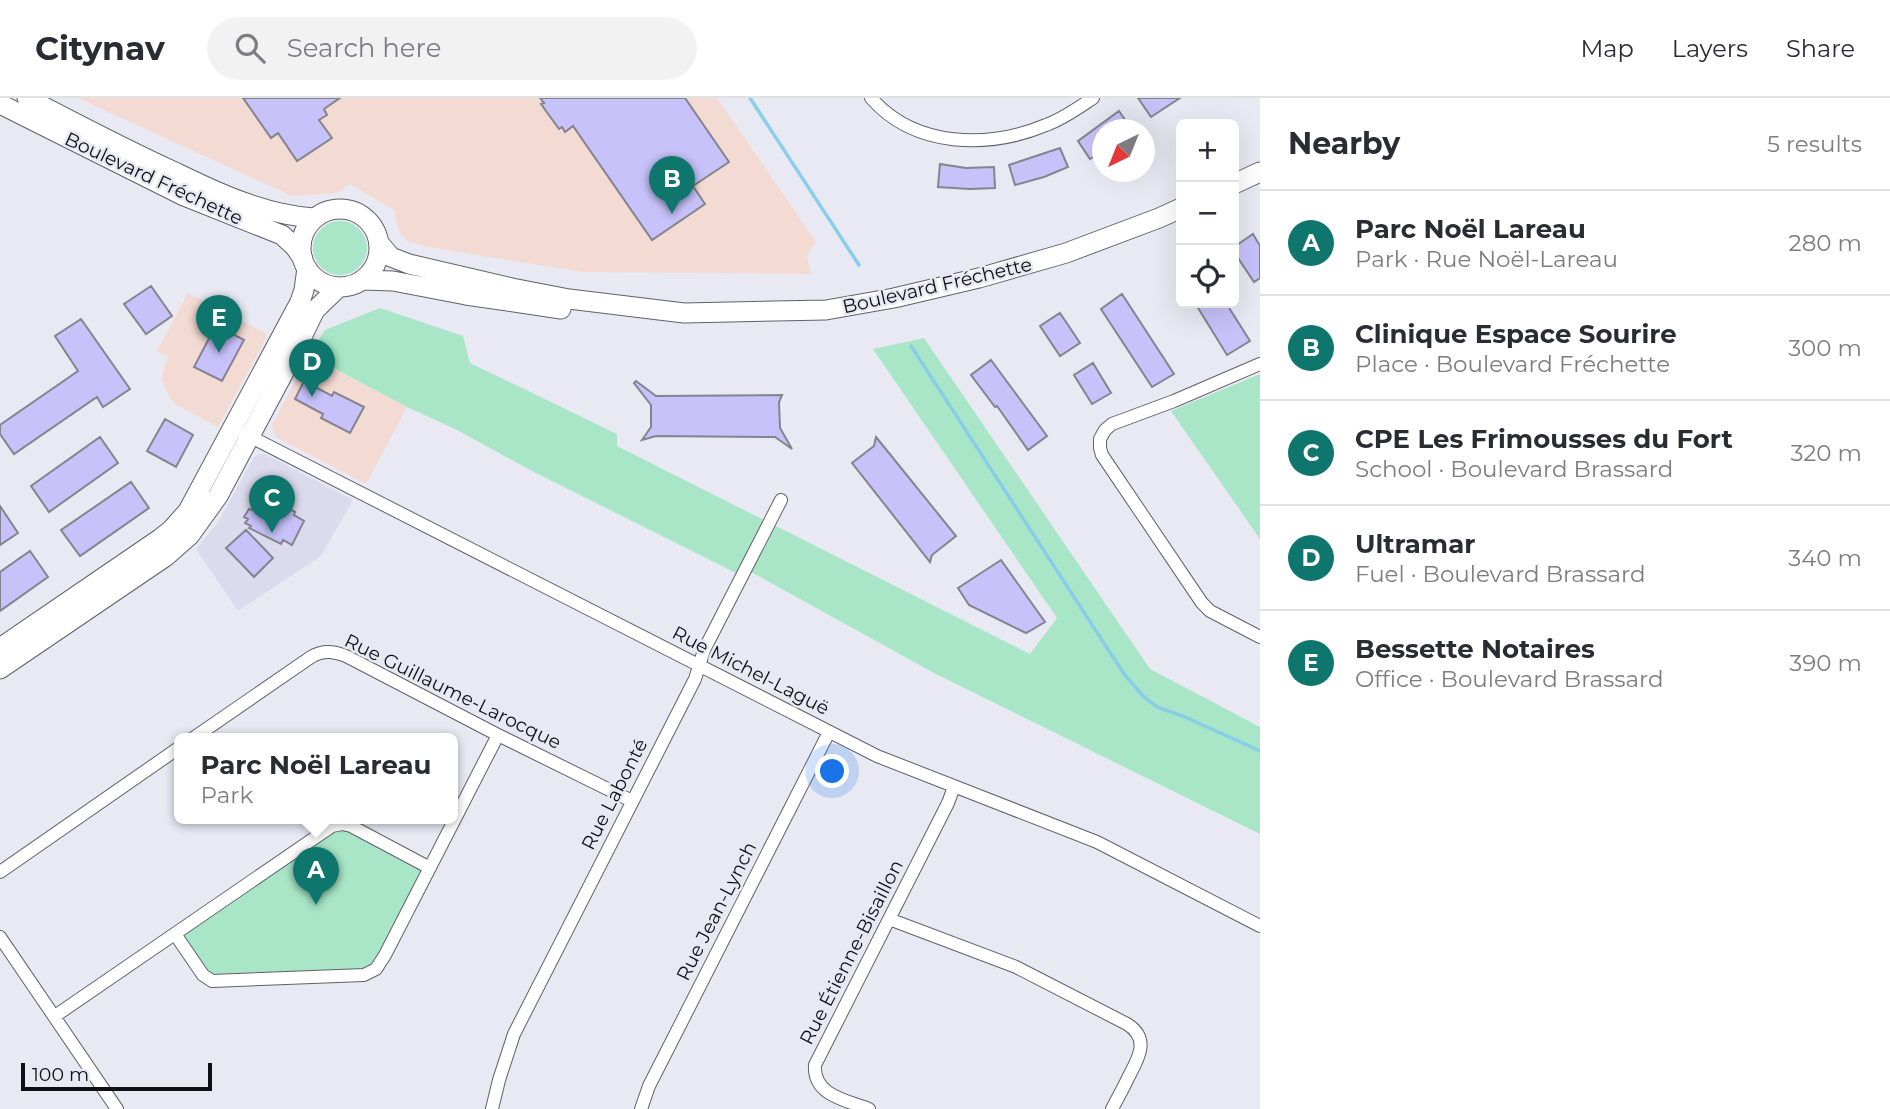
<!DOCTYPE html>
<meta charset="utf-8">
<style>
body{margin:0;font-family:Montserrat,sans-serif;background:#f2f2f3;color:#2b2b33}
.controls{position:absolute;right:21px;top:21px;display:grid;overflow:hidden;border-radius:10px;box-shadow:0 7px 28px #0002}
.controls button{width:63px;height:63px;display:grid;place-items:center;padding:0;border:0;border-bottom:2px solid #e1e1e2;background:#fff;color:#2b2b33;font:35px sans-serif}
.compass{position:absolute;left:1092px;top:21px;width:63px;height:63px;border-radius:50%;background:#fff;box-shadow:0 7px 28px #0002;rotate:223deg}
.scale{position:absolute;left:21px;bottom:18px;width:191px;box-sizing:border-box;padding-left:7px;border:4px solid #100f13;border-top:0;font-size:19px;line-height:24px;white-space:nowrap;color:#100f13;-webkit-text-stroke:5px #e9e9f4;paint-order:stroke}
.you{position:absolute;left:833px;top:674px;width:24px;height:24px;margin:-18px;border:5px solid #fff;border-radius:50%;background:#1a73e8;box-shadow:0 0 0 10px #1a73e833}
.badge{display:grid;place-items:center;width:46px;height:46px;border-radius:50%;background:#0f766e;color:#fff;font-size:23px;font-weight:700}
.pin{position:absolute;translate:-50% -58px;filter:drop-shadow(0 2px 4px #0008)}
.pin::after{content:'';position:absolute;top:37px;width:24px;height:21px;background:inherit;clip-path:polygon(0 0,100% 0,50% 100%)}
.popup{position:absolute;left:174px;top:635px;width:284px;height:91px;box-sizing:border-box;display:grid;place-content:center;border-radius:10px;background:#fff;filter:drop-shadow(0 2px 5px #0005);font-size:23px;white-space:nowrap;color:#7c7c81}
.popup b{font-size:26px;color:#2b2b33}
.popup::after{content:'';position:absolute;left:50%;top:100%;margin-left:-14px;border:14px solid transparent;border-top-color:#fff}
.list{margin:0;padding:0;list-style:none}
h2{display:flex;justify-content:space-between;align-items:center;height:91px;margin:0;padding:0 28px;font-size:30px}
h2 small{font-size:23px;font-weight:400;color:#7c7c81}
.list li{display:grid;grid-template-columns:46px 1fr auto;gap:21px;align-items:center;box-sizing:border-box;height:105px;padding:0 28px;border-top:2px solid #e1e1e2}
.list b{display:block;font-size:26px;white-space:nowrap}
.list p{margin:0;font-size:23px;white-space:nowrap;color:#7c7c81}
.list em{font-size:23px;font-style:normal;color:#7c7c81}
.icon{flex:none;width:38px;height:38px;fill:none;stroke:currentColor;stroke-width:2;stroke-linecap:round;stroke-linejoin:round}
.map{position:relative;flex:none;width:1260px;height:1011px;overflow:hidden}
header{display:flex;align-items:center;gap:42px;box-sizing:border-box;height:98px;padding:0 35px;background:#fff;border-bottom:2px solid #e1e1e2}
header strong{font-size:33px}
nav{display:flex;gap:38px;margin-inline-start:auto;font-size:24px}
.search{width:490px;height:63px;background:#f2f2f3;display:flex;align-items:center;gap:18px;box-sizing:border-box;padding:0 24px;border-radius:38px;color:#7c7c81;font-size:26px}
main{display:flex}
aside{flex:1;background:#fff}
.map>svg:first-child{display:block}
.commercial{fill:#f3dad2}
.built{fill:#dcdbed}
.green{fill:#a8e6c7}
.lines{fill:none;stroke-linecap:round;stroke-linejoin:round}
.stream{stroke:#89cee8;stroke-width:3.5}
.building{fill:#c7c2fa;stroke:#84848e;stroke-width:2}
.street-casing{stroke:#61606a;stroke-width:14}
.secondary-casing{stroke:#61606a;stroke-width:21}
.street{stroke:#fff;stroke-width:12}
.secondary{stroke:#fff;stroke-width:19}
.labels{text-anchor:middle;stroke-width:5;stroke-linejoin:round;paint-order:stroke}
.street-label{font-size:19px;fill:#100f13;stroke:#e9e9f4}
</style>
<header>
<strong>Citynav</strong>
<div class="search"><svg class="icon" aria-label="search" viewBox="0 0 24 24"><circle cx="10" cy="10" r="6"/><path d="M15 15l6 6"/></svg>Search here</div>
<nav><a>Map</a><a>Layers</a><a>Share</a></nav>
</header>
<main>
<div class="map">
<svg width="1260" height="1011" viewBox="0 0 1260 1011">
<rect width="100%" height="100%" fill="#e9e9f4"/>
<path class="commercial" d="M78,0h639l99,144 -9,14 4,18 -229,-2 -154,-25 -21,-6 -8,-9 -5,-22 -44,-26 -13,9 -45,3z
M188,195l77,40 1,5 -48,89 -43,-23 -6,-8 -7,-16 2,-13 4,-11 -11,-5z
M309,258l98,51 -41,77 -90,-47 -4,-12z"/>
<path class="built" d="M259,356h6l88,46 -32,56 -83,55 -42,-62 22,-27 36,-65z"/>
<path class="green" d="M313 150a27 27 0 1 1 54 0a27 27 0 1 1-54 0Z
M380,210l83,28 7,27 147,71v12l413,208 27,-36 -184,-269 51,-11 226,331 110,58v107l-326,-161 -181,-100h-17l-202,-101 -77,-42 -50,-23 -98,-52 16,-25z
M1260,276v165l-89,-128z
M348,727l82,47 -58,106 -162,-1 -36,-40 142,-104z"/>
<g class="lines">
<path class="stream" d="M750,0l109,167
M911,248l213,328 19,22 14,11 28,10 75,34"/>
</g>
<path class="building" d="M243,0h97l-16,11 3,6 -8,5 13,18 -35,23 -19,-28 -7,5z
M540,0h145l44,64 -36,24 12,18 -53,36 -79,-114 -8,6 -3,-5 -3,2 -18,-25 3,-1z
M1138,0h42l-29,19z
M1119,13l13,19h-30v21l-12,8 -12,-18z
M1060,50l8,19 -24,10 -29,8 -6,-20z
M940,66l26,4 28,-1 1,21 -25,1 -32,-2z
M1253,136l7,12v32l-6,4 -20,-30v-5z
M151,188l21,30 -26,18 -22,-30z
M1122,196l52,80 -22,13 -51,-78z
M1195,205h31l24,38 -23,14z
M1060,215l20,30 -20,13 -20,-30z
M81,221l49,70 -27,18 -6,-10 -83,57 -14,-20v-9l78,-54 -23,-35z
M216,227l28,15 -22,41 -28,-14z
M991,262l56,76 -19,14 -31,-44 -2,1 -24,-32z
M1093,265l18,30 -19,11 -18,-29z
M304,283l28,15 2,-4 30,15 -14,26 -29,-15 2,-4 -28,-15z
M636,283l20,15 126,-1 -3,7 1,26 12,21 -17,-12 -119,-1 -14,4 9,-13v-22l-17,-22z
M165,321l28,16 -17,32 -29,-16z
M100,339l18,26 -69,49 -18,-26z
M876,339l80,99 -24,19 -2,7 -78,-99 22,-17z
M131,384l18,26 -69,48 -19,-26z
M260,400l9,5 2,-4 24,13 -1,3 10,6 -12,24 -9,-5 -2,4 -32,-16 2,-2 -6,-3 3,-4 -4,-2 5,-8 3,1z
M0,408l18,27 -18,12z
M246,432l27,28 -19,19 -28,-29z
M30,453l18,26 -48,34v-39z
M1001,462l44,62 -19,11 -57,-28 -11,-17z"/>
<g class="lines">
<g class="street-casing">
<path id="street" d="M871,0c44,50 117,51 175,27 17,-6 32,-17 47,-27
M1260,266l-86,37 -62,23 -7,6 -5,9v9l2,7 100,148 8,8 50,26
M243,335l634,323 220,86 163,84
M192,641l119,-82c12,-7 22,-6 35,-1l152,79 134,66
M0,774l180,-125
M889,821l127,48 111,57c24,15 11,35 1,54 -5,11 -11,21 -16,31
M175,836l28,41 9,6 152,-6 12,-6 9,-14 113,-220
M0,839l117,172
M55,918l277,-190 10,-2 9,2 79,42
M492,1011l7,-29 15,-46 181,-355 9,-29 77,-150
M641,1011l8,-23 180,-354
M869,1011c-24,-9 -56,-14 -54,-44l133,-262 6,-16"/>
</g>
<g class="secondary-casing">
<path id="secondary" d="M27,0c50,26 99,52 150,75 43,21 89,42 137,45
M0,6l184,92 98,39 13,12 8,12
M1234,86l26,-12
M301 150a39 39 0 1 1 78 0a39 39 0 1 1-78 0Z
M379,145l12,14 18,7 103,24 57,11 115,14 142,-3 68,-12 85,-20 87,-25 93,-35 22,-10
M362,182l31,1 73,14 95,14
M0,550l161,-110 10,-8 17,-19 112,-209 4,-12 3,-22
M0,571l165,-112 25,-22 28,-39 74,-139 23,-47 24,-23"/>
</g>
<use href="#street" class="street"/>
<use href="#secondary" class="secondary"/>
</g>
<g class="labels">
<g class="street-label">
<text transform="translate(154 80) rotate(25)" y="7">Boulevard Fréchette</text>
<text transform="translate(937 187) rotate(-13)" y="7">Boulevard Fréchette</text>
<text transform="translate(751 572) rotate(27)" y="7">Rue Michel-Laguë</text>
<text transform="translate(453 593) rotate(26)" y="7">Rue Guillaume-Larocque</text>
<text transform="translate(614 696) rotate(-63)" y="7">Rue Labonté</text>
<text transform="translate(716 813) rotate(-63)" y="7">Rue Jean-Lynch</text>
<text transform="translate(851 854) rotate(-63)" y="7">Rue Étienne-Bisaillon</text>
</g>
</g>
</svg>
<div class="controls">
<button>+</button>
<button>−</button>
<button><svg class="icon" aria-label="locate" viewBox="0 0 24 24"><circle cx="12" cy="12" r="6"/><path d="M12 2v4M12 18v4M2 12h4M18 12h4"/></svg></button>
</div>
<svg class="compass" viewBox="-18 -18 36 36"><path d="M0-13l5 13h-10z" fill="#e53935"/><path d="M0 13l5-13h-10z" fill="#7c7c81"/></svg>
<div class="scale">100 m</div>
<div class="you"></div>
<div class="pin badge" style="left:316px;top:807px">A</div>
<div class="popup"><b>Parc Noël Lareau</b>Park</div>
<div class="pin badge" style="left:672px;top:116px">B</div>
<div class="pin badge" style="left:272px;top:435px">C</div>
<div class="pin badge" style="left:312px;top:299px">D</div>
<div class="pin badge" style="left:219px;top:255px">E</div>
</div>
<aside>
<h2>Nearby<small>5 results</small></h2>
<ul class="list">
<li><span class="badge">A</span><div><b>Parc Noël Lareau</b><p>Park · Rue Noël-Lareau</p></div><em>280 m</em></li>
<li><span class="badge">B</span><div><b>Clinique Espace Sourire</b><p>Place · Boulevard Fréchette</p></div><em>300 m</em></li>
<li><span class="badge">C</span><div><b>CPE Les Frimousses du Fort</b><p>School · Boulevard Brassard</p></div><em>320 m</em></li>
<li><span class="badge">D</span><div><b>Ultramar</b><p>Fuel · Boulevard Brassard</p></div><em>340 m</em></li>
<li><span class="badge">E</span><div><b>Bessette Notaires</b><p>Office · Boulevard Brassard</p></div><em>390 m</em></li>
</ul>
</aside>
</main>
